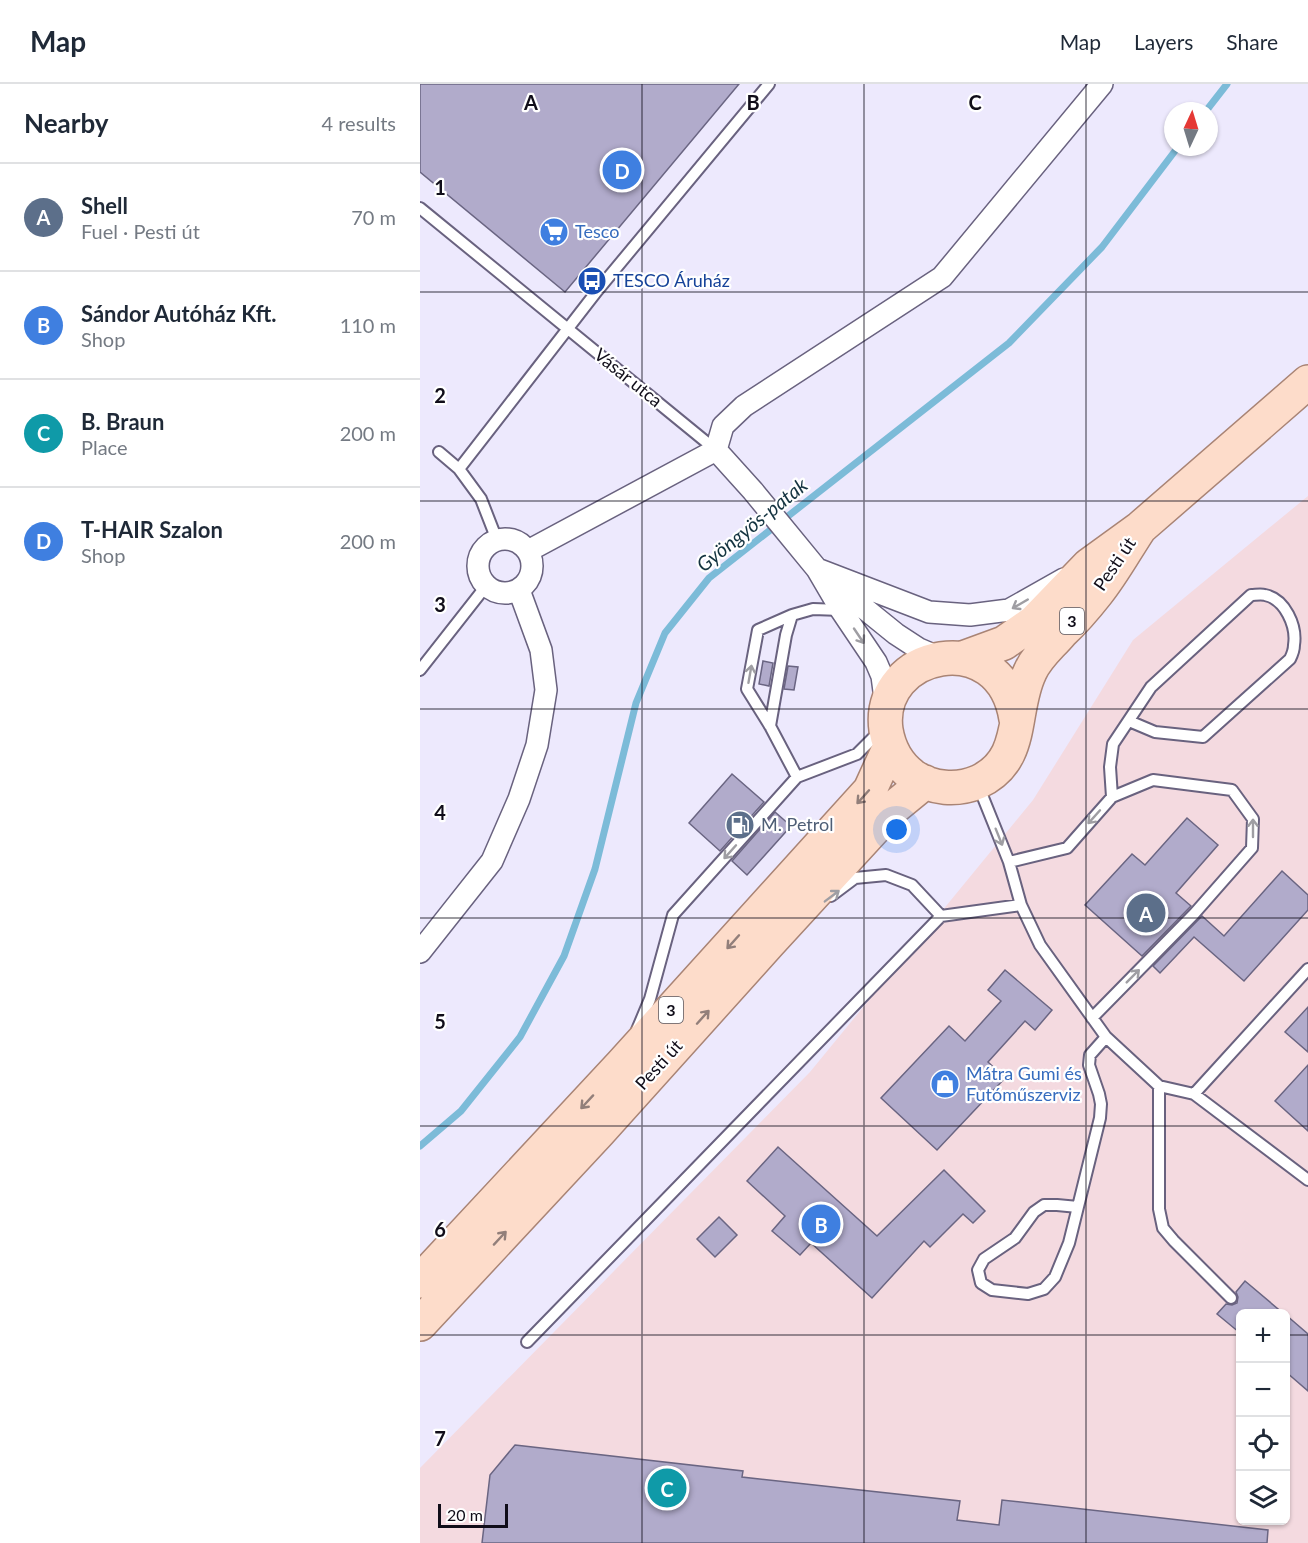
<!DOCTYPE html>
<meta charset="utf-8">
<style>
body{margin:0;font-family:Lato,sans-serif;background:#f6f6f7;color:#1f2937}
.controls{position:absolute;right:18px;bottom:18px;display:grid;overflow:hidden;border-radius:9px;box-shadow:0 2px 4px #0004}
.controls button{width:54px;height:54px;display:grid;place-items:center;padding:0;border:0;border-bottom:2px solid #e0e1e3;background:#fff;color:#1f2937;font:30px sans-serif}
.compass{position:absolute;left:744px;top:18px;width:54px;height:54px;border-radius:50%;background:#fff;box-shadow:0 2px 4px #0004;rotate:4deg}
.scale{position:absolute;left:18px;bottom:15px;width:70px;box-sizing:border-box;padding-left:6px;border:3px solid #100d19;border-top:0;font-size:16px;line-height:21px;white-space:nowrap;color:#100d19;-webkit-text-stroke:4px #fff;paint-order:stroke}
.you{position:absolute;left:477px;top:746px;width:21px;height:21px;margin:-15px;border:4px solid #fff;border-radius:50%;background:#1a73e8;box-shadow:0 0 0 9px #1a73e833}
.badge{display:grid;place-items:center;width:39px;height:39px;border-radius:50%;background:#db2777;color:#fff;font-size:20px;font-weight:700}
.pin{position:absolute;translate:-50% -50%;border:3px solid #fff;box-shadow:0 2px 6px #0006}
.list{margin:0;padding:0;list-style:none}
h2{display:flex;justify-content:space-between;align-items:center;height:78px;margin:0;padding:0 24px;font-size:26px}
h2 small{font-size:20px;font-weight:400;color:#747a83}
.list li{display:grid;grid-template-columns:39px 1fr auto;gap:18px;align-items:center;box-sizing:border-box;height:108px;padding:0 24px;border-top:2px solid #e0e1e3}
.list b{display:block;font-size:22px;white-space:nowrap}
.list p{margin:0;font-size:20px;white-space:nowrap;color:#747a83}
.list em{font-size:20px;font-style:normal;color:#747a83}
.icon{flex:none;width:33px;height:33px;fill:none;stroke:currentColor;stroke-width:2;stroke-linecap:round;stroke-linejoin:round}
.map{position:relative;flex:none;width:888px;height:1459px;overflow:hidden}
header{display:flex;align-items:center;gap:36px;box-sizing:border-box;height:84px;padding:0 30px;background:#fff;border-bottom:2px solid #e0e1e3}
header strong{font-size:28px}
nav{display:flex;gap:33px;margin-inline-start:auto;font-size:21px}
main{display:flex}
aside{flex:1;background:#fff}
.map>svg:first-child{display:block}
.industrial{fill:#f4dae0;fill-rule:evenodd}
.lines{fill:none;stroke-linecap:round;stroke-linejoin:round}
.stream{stroke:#7cbbd8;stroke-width:7}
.building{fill:#b1abcb;stroke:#6a6582;stroke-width:1.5}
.lane-casing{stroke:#69627f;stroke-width:14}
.street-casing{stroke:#69627f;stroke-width:24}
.primary-casing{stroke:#a98475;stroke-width:36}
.lane{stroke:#fff;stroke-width:10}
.street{stroke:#fff;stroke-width:21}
.primary{stroke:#fddcca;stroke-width:33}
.oneway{stroke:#9f9ea3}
.oneway2{stroke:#927f7a}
.grid{fill:none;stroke:#100d19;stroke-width:1.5;stroke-opacity:0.55}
.labels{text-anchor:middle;stroke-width:4.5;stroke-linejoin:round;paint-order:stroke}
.shield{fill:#fff;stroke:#58565e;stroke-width:1.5}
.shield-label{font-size:16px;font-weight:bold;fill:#100d19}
.shop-label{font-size:18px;fill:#366cbe;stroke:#fff;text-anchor:start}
.transit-label{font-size:18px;fill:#164399;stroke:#fff;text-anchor:start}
.street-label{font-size:18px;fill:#100d19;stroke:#fff}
.service-label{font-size:18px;fill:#4e5e75;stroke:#fff;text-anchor:start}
.water-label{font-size:20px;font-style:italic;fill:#143340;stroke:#fff}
.grid-label{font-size:20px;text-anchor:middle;font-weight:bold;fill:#100d19;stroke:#fff;stroke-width:4.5;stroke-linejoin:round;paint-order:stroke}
</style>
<header>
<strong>Map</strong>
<nav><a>Map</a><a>Layers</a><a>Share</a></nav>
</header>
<main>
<aside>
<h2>Nearby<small>4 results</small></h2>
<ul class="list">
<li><span class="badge" style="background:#5c6f8a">A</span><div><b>Shell</b><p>Fuel · Pesti út</p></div><em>70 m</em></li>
<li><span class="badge" style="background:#3f7fe0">B</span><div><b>Sándor Autóház Kft.</b><p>Shop</p></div><em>110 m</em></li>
<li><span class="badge" style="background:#0f9aa8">C</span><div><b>B. Braun</b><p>Place</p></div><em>200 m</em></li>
<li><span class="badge" style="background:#3f7fe0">D</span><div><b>T-HAIR Szalon</b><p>Shop</p></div><em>200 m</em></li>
</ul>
</aside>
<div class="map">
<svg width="888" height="1459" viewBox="0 0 888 1459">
<rect width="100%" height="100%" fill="#ede9fd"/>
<path class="industrial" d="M888,412v1047h-888v-75l390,-396 223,-272 100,-160zM820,1230h46v206h-46z"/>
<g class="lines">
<path class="stream" d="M786,27l21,-27
M0,1062l41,-35 59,-74 44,-81 31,-87 41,-166 29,-70 44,-55 300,-235 93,-96 76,-100"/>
</g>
<path class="building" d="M0,0h319l-174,208 -145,-120z
M343,577l10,2 -4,23 -10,-2z
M368,582l10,1 -4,23 -10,-1z
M312,690l32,28 -44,49 -31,-28z
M355,728l16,14 -44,49 -15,-14z
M767,734l31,27 -42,48 15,13 -49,50 -57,-51 47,-51 13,11z
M862,787l26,24v15l-64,71 -50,-44 -34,36 -7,-7 49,-50 22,20z
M585,886l47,40 -17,20 -10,-9 -37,41 17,16 -68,72 -56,-52 68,-72 16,15 36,-40 -13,-11z
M888,923v45l-23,-20z
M888,981v66l-33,-30z
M358,1063l99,89 67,-66 41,41 -12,12 -10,-9 -33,33 -6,-6 -52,57 -61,-55 -11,12 -28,-24 13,-15 -38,-35z
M299,1133l18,18 -22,22 -18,-18z
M825,1197l39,33h-44v19l-23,-19 9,-10 6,1 5,-2 1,-6 -2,-5z
M866,1231l22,19v57l-22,-19z
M95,1361l228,26 -1,6 218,24 -3,19 42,5 3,-25 266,30 -1,13h-785l8,-68z"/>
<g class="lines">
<g class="lane-casing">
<path id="lane" d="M0,124l296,242
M19,368l20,17 22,30 16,41
M39,385l138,-178 172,-207
M0,586l66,-84
M350,642l-23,-37 11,-59 34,-15
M377,693l-27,-51 16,-91 6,-20 21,-6 28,1
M558,701l31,77 12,43 19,40 66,92 53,49 35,8 114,86
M692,713l-2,-30 3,-23 38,-57 100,-92c4,0 10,-1 14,0 20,4 32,31 29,50 0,5 -2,10 -4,14l-87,78 -48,-5 -26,-11
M589,778l58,-14 45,-51 41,-17 79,10 21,29 -1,29 -58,66 -102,104
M411,812l24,-18 31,-3 26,10 29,31
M217,946l13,-31 23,-84 124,-138 60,-23 24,-24
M739,1002v123l4,19 11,13 57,57
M774,1010l114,-125
M658,1123l-21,-2h-13l-10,7 -19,26 -31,21 -6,11 3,13 11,7 36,4 16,-5 11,-12 14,-34 31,-125 1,-14 -2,-10 -10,-29 1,-10 16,-18
M107,1258l414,-426 80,-11"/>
</g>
<g class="street-casing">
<path id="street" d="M296,366l37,41 64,78 24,41 35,52 6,14 4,30
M58 482a27 27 0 1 1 54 0a27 27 0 1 1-54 0Z
M108,467l188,-101 7,-24 21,-20 198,-129 160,-193
M397,485l112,43 41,3 39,-5 55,-31
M413,499l63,51 23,15 21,9
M0,868l72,-91 27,-62 18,-54 9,-55 -5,-40 -22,-60"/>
</g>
<g class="primary-casing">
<path id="primary" d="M543,574l41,-15 30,-21 55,-57 51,-37 168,-146
M596,635c-15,-96 -141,-68 -130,11 3,18 12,35 27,46 19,13 44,15 65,6 48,-22 33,-71 52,-110 7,-16 20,-26 31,-39 13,-12 25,-26 36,-40 16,-20 29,-44 43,-65
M0,1197l202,-217 248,-274 20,-44
M0,1240l179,-192 170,-189 123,-134 33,-27"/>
</g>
<use href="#lane" class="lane"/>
<use href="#street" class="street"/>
<use href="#primary" class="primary"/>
</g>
<defs><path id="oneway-shaft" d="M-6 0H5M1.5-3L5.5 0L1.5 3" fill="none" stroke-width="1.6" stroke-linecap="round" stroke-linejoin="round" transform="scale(1.5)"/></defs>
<g class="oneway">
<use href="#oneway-shaft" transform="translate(600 520) rotate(150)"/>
<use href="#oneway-shaft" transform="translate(439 552) rotate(56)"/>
<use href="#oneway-shaft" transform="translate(330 590) rotate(-80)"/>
<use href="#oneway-shaft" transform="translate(674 733) rotate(132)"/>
<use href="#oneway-shaft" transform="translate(833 744) rotate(-90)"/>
<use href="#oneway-shaft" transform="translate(579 753) rotate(68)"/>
<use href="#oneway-shaft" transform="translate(310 768) rotate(132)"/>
<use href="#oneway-shaft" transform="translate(412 812) rotate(-37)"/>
<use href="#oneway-shaft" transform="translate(713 892) rotate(-45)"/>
</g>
<g class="oneway2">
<use href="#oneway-shaft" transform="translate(443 713) rotate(132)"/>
<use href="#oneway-shaft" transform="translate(313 858) rotate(132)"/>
<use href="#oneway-shaft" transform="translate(283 933) rotate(-48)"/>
<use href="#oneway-shaft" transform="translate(167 1018) rotate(133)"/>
<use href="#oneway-shaft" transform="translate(80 1154) rotate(-47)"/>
</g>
<path class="grid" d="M222,0v1459M444,0v1459M666,0v1459M0,208h888M0,417h888M0,625h888M0,834h888M0,1042h888M0,1251h820M866,1251h22"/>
<defs>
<g id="supermarket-disc" transform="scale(1.5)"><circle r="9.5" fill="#3f7fe0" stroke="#fff"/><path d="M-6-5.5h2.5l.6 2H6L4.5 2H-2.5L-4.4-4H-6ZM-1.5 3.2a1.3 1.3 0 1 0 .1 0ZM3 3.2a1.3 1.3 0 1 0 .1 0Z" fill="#fff"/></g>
<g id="bus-disc" transform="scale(1.5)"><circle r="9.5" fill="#1a4fb4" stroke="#fff"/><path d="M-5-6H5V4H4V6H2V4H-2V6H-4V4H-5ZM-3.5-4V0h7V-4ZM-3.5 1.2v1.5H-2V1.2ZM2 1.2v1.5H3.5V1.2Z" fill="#fff"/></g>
<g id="fuel-disc" transform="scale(1.5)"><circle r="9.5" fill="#5c6f8a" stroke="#fff"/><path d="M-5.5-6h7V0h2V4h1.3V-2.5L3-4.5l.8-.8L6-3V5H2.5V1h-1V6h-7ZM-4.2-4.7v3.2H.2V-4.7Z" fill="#fff"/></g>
<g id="shop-disc" transform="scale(1.5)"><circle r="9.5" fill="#3f7fe0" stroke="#fff"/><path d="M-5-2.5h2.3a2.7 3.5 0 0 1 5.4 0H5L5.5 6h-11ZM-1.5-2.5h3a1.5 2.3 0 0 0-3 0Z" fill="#fff"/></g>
</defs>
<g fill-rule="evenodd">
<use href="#supermarket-disc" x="134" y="148"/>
<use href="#bus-disc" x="172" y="197"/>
<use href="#fuel-disc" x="320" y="741"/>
<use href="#shop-disc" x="525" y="1000"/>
</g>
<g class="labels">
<g class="shield">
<rect x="640" y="524" width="24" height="26" rx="4.5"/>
<rect x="239" y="913" width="24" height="26" rx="4.5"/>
</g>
<g class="shield-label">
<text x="652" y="543">3</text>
<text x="251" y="932">3</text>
</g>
<g class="shop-label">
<text x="155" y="154">Tesco</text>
<text x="546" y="996">Mátra Gumi és<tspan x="546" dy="21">Futóműszerviz</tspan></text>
</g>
<g class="transit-label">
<text x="193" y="203">TESCO Áruház</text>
</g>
<g class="street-label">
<text transform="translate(208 294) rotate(39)" y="6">Vásár utca</text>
<text transform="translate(695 480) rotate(-56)" y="6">Pesti út</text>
<text transform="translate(239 981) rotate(-48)" y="6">Pesti út</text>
</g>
<g class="service-label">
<text x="341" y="747">M. Petrol</text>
</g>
<g class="water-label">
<text transform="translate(332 441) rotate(-39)" y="7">Gyöngyös-patak</text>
</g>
</g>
<g class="grid-label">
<text x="111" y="26">A</text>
<text x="333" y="26">B</text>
<text x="555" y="26">C</text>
<text x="20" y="111">1</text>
<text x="20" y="319">2</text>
<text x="20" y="528">3</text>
<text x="20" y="736">4</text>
<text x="20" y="945">5</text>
<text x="20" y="1153">6</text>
<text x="20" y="1362">7</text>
</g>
</svg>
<div class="controls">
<button>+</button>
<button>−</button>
<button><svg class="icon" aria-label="locate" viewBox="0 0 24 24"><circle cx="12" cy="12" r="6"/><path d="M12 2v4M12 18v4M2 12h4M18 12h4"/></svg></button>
<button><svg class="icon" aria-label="layers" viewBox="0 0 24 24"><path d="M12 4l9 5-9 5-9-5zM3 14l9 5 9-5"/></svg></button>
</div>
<svg class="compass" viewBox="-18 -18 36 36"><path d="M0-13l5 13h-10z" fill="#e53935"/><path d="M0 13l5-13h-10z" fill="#747a83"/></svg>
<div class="scale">20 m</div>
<div class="you"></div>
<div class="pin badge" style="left:726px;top:829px;background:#5c6f8a">A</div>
<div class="pin badge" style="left:401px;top:1140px;background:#3f7fe0">B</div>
<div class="pin badge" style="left:247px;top:1404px;background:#0f9aa8">C</div>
<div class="pin badge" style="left:202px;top:86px;background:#3f7fe0">D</div>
</div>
</main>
